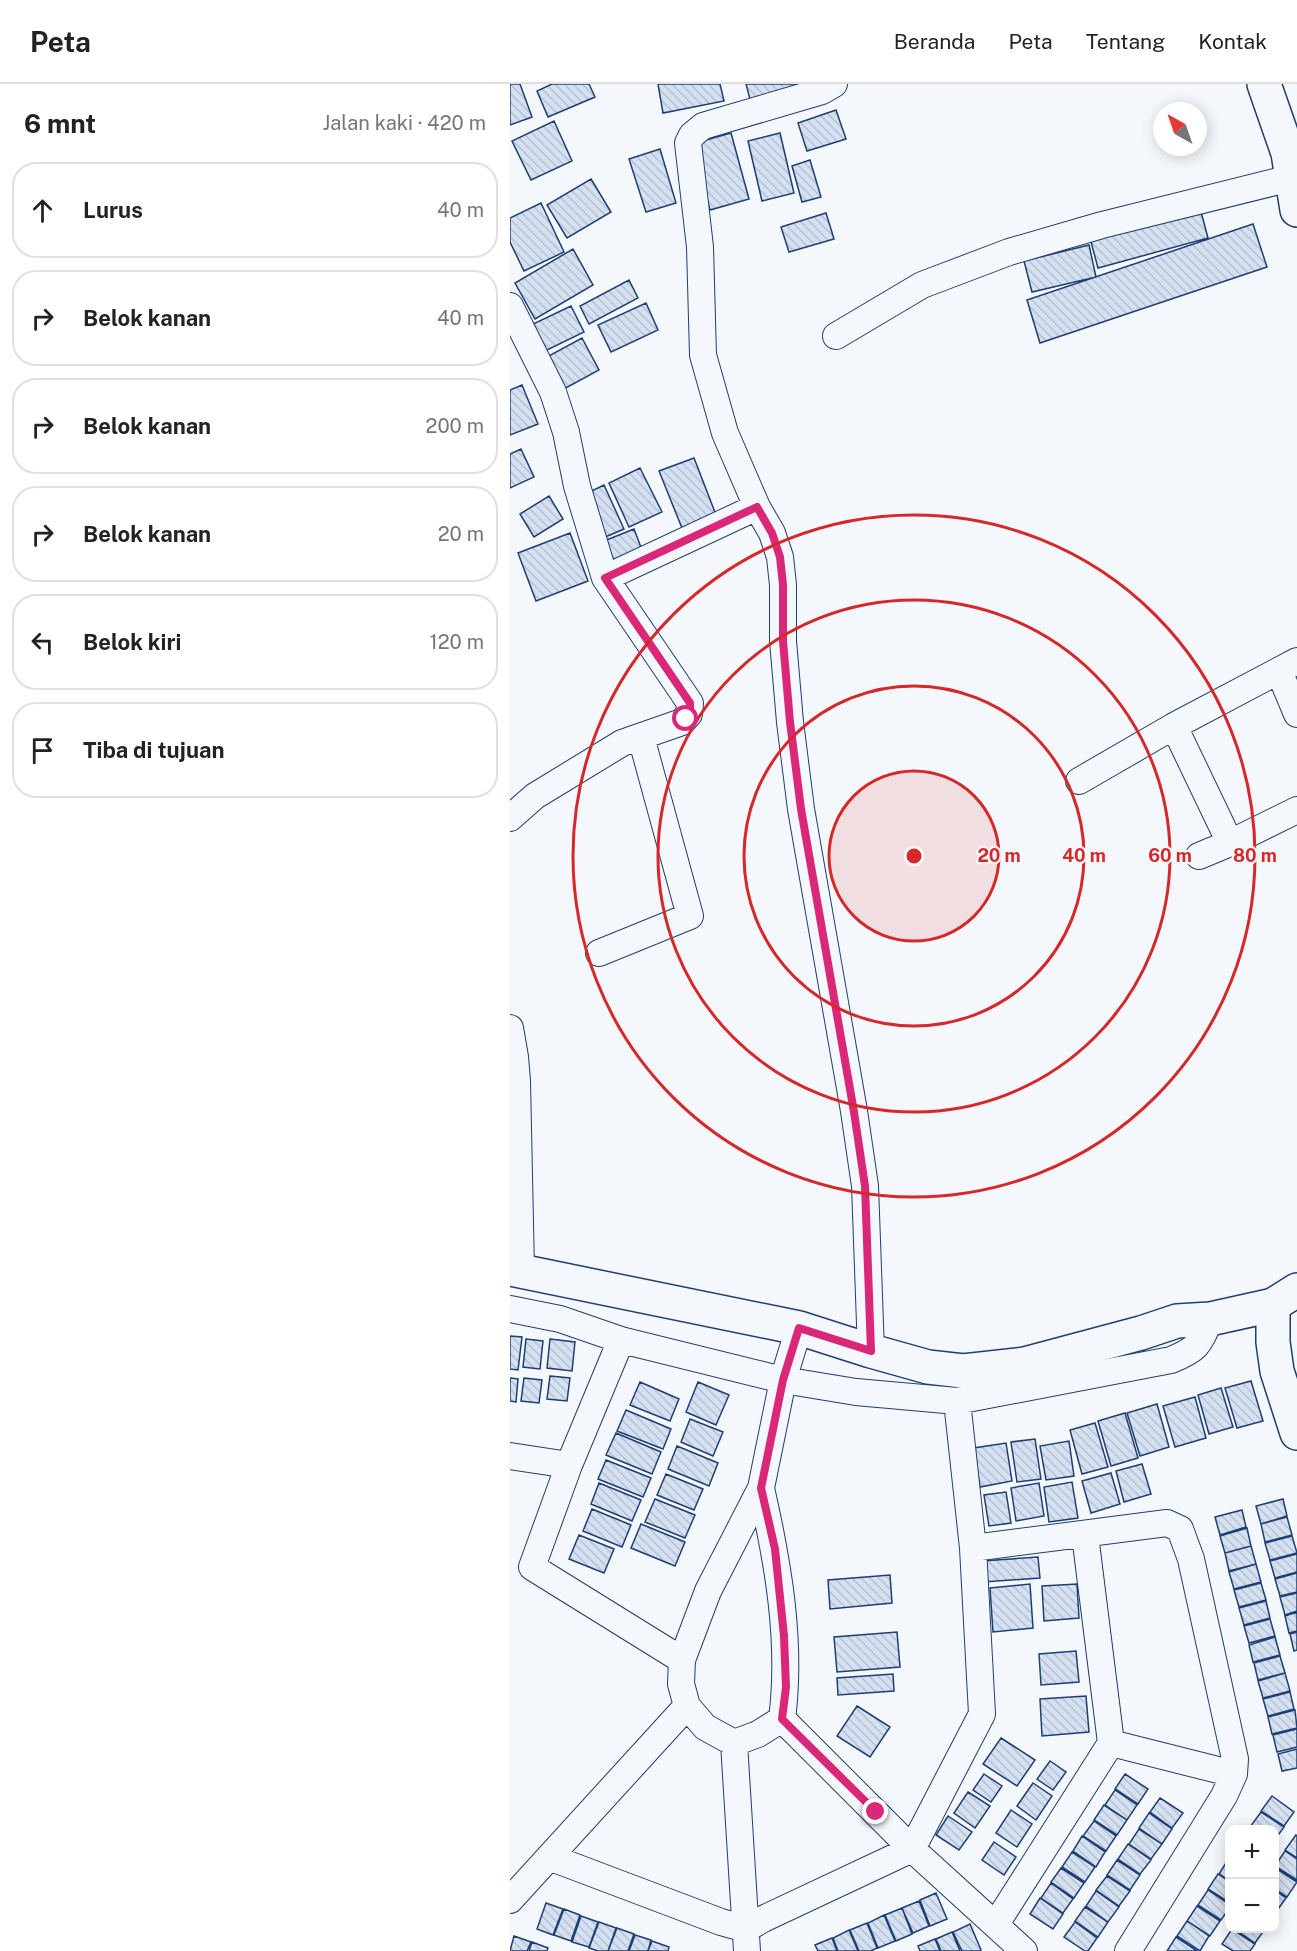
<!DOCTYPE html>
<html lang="id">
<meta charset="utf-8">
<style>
body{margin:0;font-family:"Public Sans",sans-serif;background:#f2f2f2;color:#222}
.controls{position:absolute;right:18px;bottom:18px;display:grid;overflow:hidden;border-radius:12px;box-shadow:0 3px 15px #0003}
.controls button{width:54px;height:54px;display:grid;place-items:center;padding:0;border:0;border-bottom:2px solid #e0e0e0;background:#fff;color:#222;font:30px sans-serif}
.compass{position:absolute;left:643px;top:18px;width:54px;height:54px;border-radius:50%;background:#fff;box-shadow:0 3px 15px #0003;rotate:320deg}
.stop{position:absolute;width:18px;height:18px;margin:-14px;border:4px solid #db2777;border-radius:50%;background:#fff}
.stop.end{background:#db2777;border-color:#fff;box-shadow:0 2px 6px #0008}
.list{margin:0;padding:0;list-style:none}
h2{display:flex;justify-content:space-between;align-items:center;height:78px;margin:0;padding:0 24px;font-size:26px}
h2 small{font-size:20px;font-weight:400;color:#767676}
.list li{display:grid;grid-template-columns:39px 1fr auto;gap:18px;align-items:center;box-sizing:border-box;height:96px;margin:0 12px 12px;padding:0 12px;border:2px solid #e0e0e0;border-radius:24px}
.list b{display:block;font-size:22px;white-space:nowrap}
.list em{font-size:20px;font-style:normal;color:#767676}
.icon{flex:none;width:33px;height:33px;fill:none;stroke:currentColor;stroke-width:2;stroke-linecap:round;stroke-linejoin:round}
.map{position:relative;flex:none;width:787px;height:1867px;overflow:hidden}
header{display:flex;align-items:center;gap:36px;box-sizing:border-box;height:84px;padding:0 30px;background:#fff;border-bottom:2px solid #e0e0e0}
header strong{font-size:28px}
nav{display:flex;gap:33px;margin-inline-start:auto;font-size:21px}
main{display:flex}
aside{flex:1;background:#fff}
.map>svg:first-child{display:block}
.building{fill:url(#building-back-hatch);stroke:#1d3f73;stroke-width:1.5}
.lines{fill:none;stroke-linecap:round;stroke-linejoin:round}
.street-casing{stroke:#1d3f73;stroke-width:28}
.secondary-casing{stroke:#1d3f73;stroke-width:36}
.street{stroke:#f4f7fb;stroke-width:26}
.secondary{stroke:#f4f7fb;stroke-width:33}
.route{stroke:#db2777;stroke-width:8}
.ring{fill:none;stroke:#d62828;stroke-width:3}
.centre{fill:#d62828;stroke:#f4f7fb;stroke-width:3}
.ring-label{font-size:18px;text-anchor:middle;font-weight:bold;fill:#d62828;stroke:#f4f7fb;stroke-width:4.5;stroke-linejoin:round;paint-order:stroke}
</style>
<header>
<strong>Peta</strong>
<nav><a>Beranda</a><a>Peta</a><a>Tentang</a><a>Kontak</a></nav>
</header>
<main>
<aside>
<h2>6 mnt<small>Jalan kaki · 420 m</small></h2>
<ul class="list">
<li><svg class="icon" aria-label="ahead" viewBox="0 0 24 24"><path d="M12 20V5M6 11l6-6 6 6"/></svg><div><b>Lurus</b></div><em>40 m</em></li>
<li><svg class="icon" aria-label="right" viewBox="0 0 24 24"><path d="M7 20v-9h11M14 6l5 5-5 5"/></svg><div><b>Belok kanan</b></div><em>40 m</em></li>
<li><svg class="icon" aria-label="right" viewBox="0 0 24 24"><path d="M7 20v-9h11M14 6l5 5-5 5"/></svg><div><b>Belok kanan</b></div><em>200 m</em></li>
<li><svg class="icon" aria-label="right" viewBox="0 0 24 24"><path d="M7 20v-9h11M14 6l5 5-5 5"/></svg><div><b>Belok kanan</b></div><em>20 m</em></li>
<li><svg class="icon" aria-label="left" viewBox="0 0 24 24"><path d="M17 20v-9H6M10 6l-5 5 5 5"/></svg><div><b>Belok kiri</b></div><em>120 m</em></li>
<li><svg class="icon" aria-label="arrive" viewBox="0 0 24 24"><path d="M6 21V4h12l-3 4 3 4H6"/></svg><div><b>Tiba di tujuan</b></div></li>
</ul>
</aside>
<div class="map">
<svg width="787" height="1867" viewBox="0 0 787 1867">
<defs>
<pattern id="building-back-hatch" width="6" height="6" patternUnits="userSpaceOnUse" patternTransform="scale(1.5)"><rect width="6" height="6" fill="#d5e0f0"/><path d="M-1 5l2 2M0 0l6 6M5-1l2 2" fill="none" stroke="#b6c1d1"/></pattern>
</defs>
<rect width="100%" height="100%" fill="#f4f7fb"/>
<path class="building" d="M0,0h10l12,33 -22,8z
M42,0h37l6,13 -47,20 -11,-26z
M148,0h62l4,17 -61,12z
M236,0h59l-55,15z
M326,26l10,29 -39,12 -9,-28z
M44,37l18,40 -41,19 -19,-39z
M221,49l18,66 -39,11 -18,-66z
M270,49l14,60 -32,8 -14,-60z
M150,65l16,54 -30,9 -17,-53z
M300,76l11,37 -19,5 -10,-36z
M81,95l20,33 -44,26 -20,-33z
M31,119l23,49 -40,19 -14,-29v-24z
M690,124l8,30 -110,30 -8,-30z
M316,129l8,26 -45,13 -8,-25z
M743,140l14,43 -227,76 -13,-43z
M579,161l7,32 -64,15 -8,-31z
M63,165l20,36 -58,34 -20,-36z
M119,196l9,18 -49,26 -9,-18z
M136,219l12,27 -47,22 -13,-27z
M61,222l13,26 -41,20 -12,-27z
M72,254l17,32 -37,20 -17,-32z
M12,301l16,39 -28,11v-45z
M11,365l13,28 -24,11v-34z
M184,374l24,62 -34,13 -25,-62z
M130,384l22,44 -33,15 -20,-44z
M94,401l20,44 -21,9 -20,-43z
M39,412l14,23 -29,18 -14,-23z
M124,445l8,21 -35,13 -8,-20z
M60,449l18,48 -52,20 -18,-48z
M0,1252l12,1 -4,33 -8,-1z
M16,1255l17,2 -3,28 -17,-2z
M40,1255l25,3 -3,29 -25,-3z
M40,1292l20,2 -3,23 -20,-2z
M0,1294l8,1 -2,23 -6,-1z
M14,1294l18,2 -3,23 -18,-2z
M741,1297l12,40 -26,7 -12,-40z
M130,1298l39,17 -9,22 -40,-16z
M188,1298l31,13 -13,30 -30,-13z
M711,1304l12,39 -24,7 -11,-39z
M685,1313l11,41 -31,9 -12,-41z
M647,1320l12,43 -29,9 -13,-43z
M116,1326l45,19 -8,20 -46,-18z
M615,1329l13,45 -27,8 -13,-45z
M180,1335l33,13 -10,24 -32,-14z
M585,1339l13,44 -26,7 -12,-44z
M106,1349l45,19 -9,22 -46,-19z
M525,1355l6,40 -24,3 -6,-40z
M559,1357l5,35 -28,4 -6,-34z
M496,1359l6,38 -32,6 -6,-39z
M167,1362l41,17 -9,23 -41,-17z
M96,1376l45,18 -8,19 -45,-18z
M632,1380l9,30 -27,8 -8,-31z
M601,1389l9,31 -29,9 -9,-32z
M156,1390l37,15 -9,21 -37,-15z
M562,1398l6,36 -29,4 -5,-35z
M89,1399l42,17 -9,21 -41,-17z
M529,1399l5,33 -28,5 -5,-33z
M496,1408l5,31 -22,3 -5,-31z
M145,1415l40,16 -10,23 -40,-16z
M773,1415l4,17 -26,8 -5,-18z
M82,1425l39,16 -9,22 -39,-16z
M732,1426l4,17 -26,8 -5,-18z
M777,1433l5,18 -27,7 -4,-18z
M131,1440l44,18 -10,24 -44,-18z
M737,1444l4,18 -26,7 -5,-17z
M69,1451l35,14 -10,24 -35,-14z
M782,1452l5,17 -27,7 -5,-17z
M741,1462l5,18 -27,7 -4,-18z
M787,1470v18l-22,6 -5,-17z
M528,1473l2,21 -56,4 -2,-21z
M746,1480l5,18 -27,7 -5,-17z
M787,1489v19l-17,4 -5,-17z
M380,1491l2,28 -62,6 -2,-29z
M751,1499l5,17 -27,7 -5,-17z
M520,1500l3,44 -40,4 -3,-44z
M567,1500l2,34 -35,3 -2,-35z
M787,1509v18l-12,4 -5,-18z
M756,1517l4,17 -26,7 -5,-17z
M787,1528v19l-8,2 -4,-17z
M760,1535l5,17 -26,7 -5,-17z
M387,1548l3,35 -63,5 -3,-35z
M787,1548v18l-3,1 -4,-17z
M765,1553l5,18 -27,7 -4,-17z
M566,1567l3,31 -38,3 -2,-31z
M770,1572l5,17 -27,7 -4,-17z
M775,1589l5,18 -27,7 -5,-17z
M383,1590l1,17 -56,4 -1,-17z
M780,1608l4,17 -26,7 -5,-17z
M576,1612l3,36 -47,4 -2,-37z
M347,1622l33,21 -20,30 -33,-21z
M785,1626l2,18 -25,6 -4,-17z
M787,1645v18l-20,5 -4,-17z
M491,1654l34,22 -18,26 -34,-22z
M787,1665v19l-15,3 -4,-17z
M540,1677l16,11 -13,18 -16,-11z
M474,1690l18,12 -11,16 -18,-12z
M615,1690l23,15 -10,15 -23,-15z
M523,1699l19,13 -16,24 -19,-14z
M605,1706l22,15 -10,15 -22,-15z
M458,1708l22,14 -15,22 -21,-15z
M762,1712l22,16 -10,14 -23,-15z
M650,1714l23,15 -11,15 -22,-16z
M594,1721l23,15 -10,15 -23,-15z
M501,1726l21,14 -15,23 -21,-14z
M751,1728l23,15 -10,14v-11h-20l-4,-3z
M639,1729l23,16 -10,15 -23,-16z
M438,1732l24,16 -13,18 -23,-15z
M584,1737l22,15 -10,15 -23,-15z
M629,1745l23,15 -11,15 -22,-15z
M786,1751l1,1v22l-12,-8z
M572,1752l23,16 -9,15 -23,-16z
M484,1758l22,15 -12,18 -22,-15z
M618,1760l23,16 -11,14 -22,-15z
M775,1767l12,8v21l-22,-14z
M562,1768l23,15 -10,15 -23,-15z
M719,1774l1,1v22l-11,-7z
M607,1776l23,15 -10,15 -23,-15z
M764,1783l23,15 -10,15 -13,-9z
M551,1784l23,15 -10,15 -23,-16z
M708,1790l12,8v21l-22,-14z
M597,1792l23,15 -11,15 -23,-16z
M541,1799l22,16 -10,14 -22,-15z
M698,1806l22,15v2l-9,13 -23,-15z
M764,1806l12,8 -10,14 -2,-1z
M586,1807l23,16 -11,15 -22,-16z
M426,1809l11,26 -17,7 -10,-26z
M530,1814l23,16 -10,15 -23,-15z
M409,1817l10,25 -16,7 -11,-25z
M36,1819l17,6 -10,26 -16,-6z
M687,1822l23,15 -10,15 -23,-15z
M575,1823l23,15 -10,15 -23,-16z
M392,1824l10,26 -16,7 -11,-26z
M54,1825l16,6 -9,26 -17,-6z
M374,1831l11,26 -17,7 -10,-25z
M71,1832l17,6 -9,25 -17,-5z
M677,1837l22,15 -9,15 -23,-15z
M89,1838l17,6 -8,23h-10l-9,-3z
M565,1838l22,16 -9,13h-3l-21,-14z
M357,1839l10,25 -6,3h-12l-9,-21z
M460,1840l11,26 -2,1h-17l-9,-19z
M107,1844l17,6 -6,17h-20z
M723,1844h32v1l-10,14z
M722,1845l23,15 -5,7h-17l-11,-7z
M339,1846l9,21h-20l-5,-13z
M442,1848l8,19h-19l-5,-12z
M125,1851l16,5 -3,11h-19z
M4,1852l17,6 -4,9h-17z
M666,1853l21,14h-30z
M322,1854l5,13h-19l-3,-6z
M425,1855l5,12h-20l-2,-5z
M142,1857l17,6 -1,4h-20z
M22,1858l16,6 -1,3h-18z"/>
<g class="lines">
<g class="street-casing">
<path id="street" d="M0,222l43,86 13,40 11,54 28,92
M326,252l86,-51 87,-33 93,-27 189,-47
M247,423l15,26 8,24 3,28v56l7,81 11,87 53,302 11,75 6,165
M769,587l18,43
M664,642l56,117
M569,697l95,-55 123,-65
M0,734l25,-22 87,-53 60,-21 7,-8 1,-11 -85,-125 152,-71 -32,-74 -22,-78 -3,-108 -12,-104 4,-8 11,-9 119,-35 12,-7
M689,772l31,-13 67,-33
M89,869l91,-37 -49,-179
M0,944l5,29 2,24 4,189
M0,1225l50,10 61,21 162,40 73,12 101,9 214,-41c27,-11 28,-15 39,-41
M111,1256l-52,125 -37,102 150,93
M0,1372l59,9
M251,1404c17,75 31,154 21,231l-24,15 -24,9 -29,-16 -18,-21 -6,-22 1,-24 26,-69 53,-103 22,-108 16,-52
M463,1464l194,-25 13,6 11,30 44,200 -1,15 -10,22 -96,155
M272,1635l130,130 112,102
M224,1659l13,208
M601,1659l123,31
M39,1773l172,65 25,7 17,-10 149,-70 70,-135 -9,-166 -16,-147
M0,1816l177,-194
M486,1840l115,-181 -26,-208"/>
</g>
<g class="secondary-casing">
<path id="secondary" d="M754,0l24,69 9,57
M0,1185l289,59 72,23 57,16 35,4 62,-7 116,-31 36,-12 33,-2 63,-14 24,-15
M763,1221v37l4,29 20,62"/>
</g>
<use href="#street" class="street"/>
<use href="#secondary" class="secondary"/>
</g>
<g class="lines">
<path class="route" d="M176,635l4,-8v-8l-85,-125 152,-71 15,26 8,24 3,28v56l7,81 11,87 53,303 11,74 6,165 -72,-23 -16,52 -22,108 14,61 9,87 2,51 -4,32 94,93"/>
</g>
<circle cx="404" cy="772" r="85" fill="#d62828" fill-opacity=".12"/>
<g class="ring">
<circle cx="404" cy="772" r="85"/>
<circle cx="404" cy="772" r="170"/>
<circle cx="404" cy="772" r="256"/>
<circle cx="404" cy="772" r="341"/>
</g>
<circle cx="404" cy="772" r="9" class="centre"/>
<g class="ring-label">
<text x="489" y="778">20 m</text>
<text x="574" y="778">40 m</text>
<text x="660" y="778">60 m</text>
<text x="745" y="778">80 m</text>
</g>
</svg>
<div class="controls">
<button>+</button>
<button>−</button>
</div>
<svg class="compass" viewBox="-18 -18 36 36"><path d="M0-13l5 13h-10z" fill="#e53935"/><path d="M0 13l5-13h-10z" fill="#767676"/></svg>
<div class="stop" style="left:176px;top:635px"></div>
<div class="stop end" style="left:366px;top:1728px"></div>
</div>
</main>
